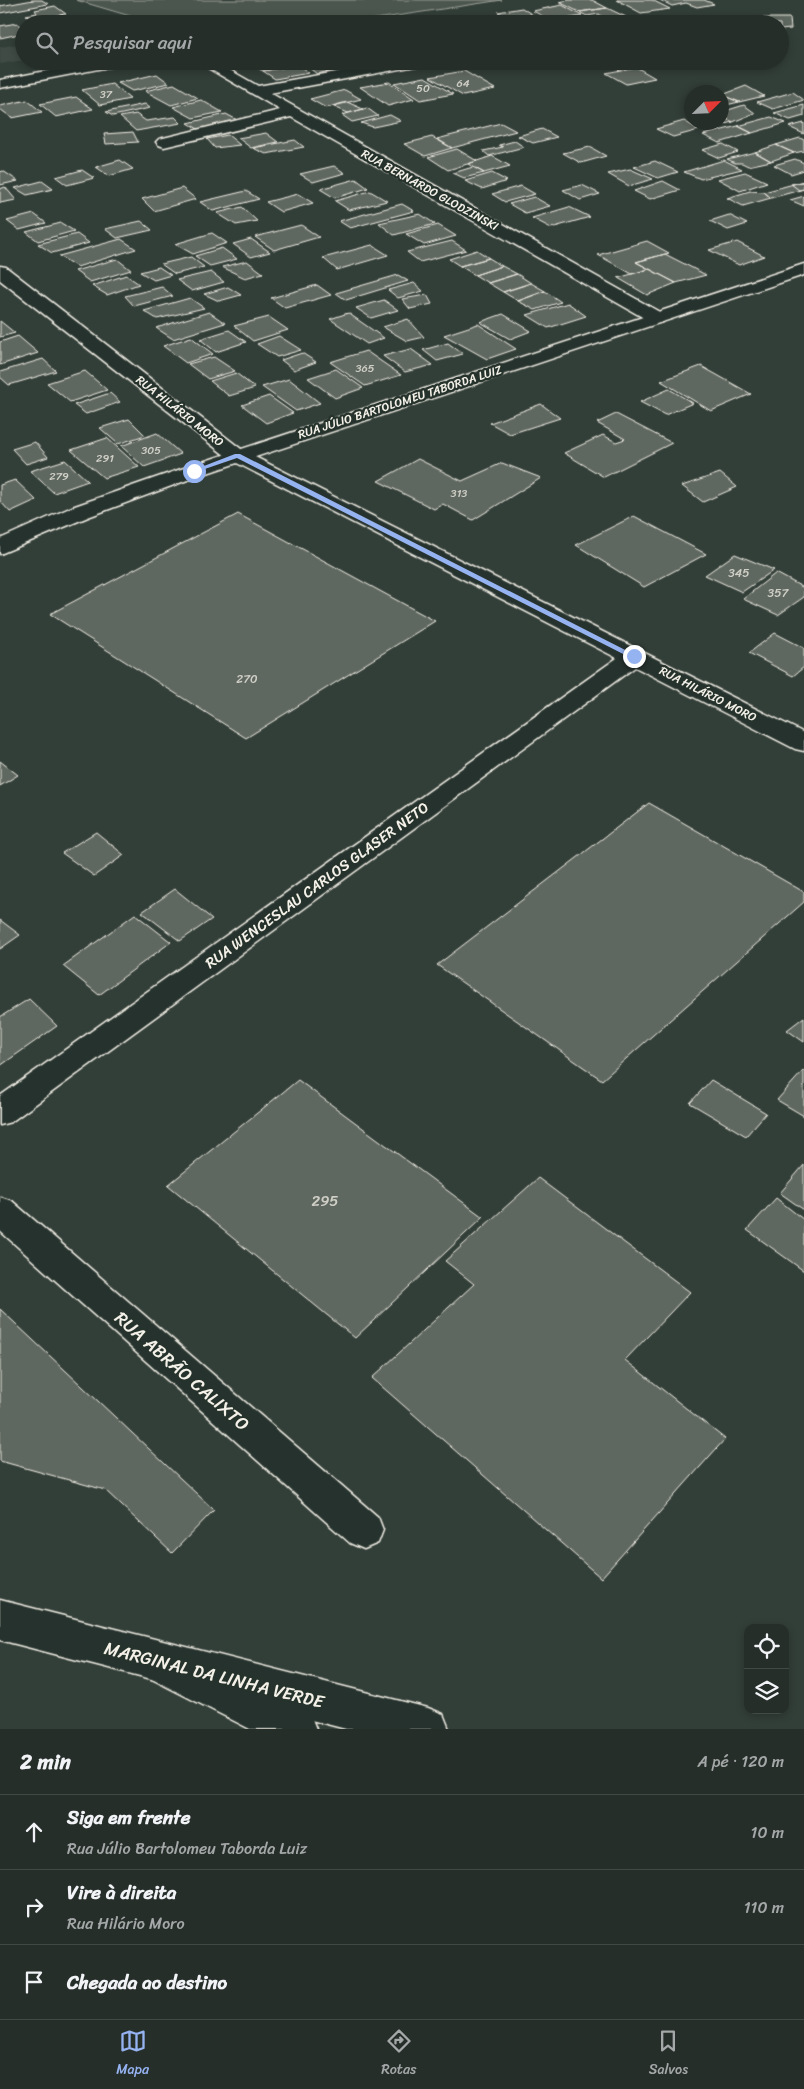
<!DOCTYPE html>
<html lang="pt">
<meta charset="utf-8">
<style>
body{margin:0;font-family:Sriracha,sans-serif;background:#2e3632;color:#f1f3f6}
.controls{position:absolute;right:15px;bottom:15px;display:grid;overflow:hidden;border-radius:10px;box-shadow:0 2px 8px #0003}
.controls button{width:45px;height:45px;display:grid;place-items:center;padding:0;border:0;border-bottom:1px solid #424a47;background:#262e2a;color:#f1f3f6;font:25px sans-serif}
.compass{position:absolute;left:684px;top:85px;width:45px;height:45px;border-radius:50%;background:#262e2a;box-shadow:0 2px 8px #0003;rotate:66deg}
.stop{position:absolute;width:15px;height:15px;margin:-11px;border:4px solid #95b2f1;border-radius:50%;background:#fff}
.stop.end{background:#95b2f1;border-color:#fff;box-shadow:0 1px 5px #0008}
.list{margin:0;padding:0;list-style:none}
h2{display:flex;justify-content:space-between;align-items:center;height:65px;margin:0;padding:0 20px;font-size:21px}
h2 small{font-size:16px;font-weight:400;color:#a4a8a8}
.list li{display:grid;grid-template-columns:32px 1fr auto;gap:15px;align-items:center;box-sizing:border-box;height:75px;padding:0 20px;border-top:1px solid #424a47}
.list b{display:block;font-size:19px;white-space:nowrap}
.list p{margin:0;font-size:16px;white-space:nowrap;color:#a4a8a8}
.list em{font-size:16px;font-style:normal;color:#a4a8a8}
.icon{flex:none;width:28px;height:28px;fill:none;stroke:currentColor;stroke-width:2;stroke-linecap:round;stroke-linejoin:round}
.map{position:relative;flex:none;width:804px;height:1729px;overflow:hidden}
.search{position:absolute;background:#262e2a;box-shadow:0 2px 8px #0003;left:15px;right:15px;top:15px;height:55px;display:flex;align-items:center;gap:12px;box-sizing:border-box;padding:0 18px;border-radius:28px;color:#a4a8a8;font-size:19px}
.sheet{height:290px;background:#262e2a}
nav{display:flex;justify-content:space-around;align-items:center;box-sizing:border-box;height:70px;border-top:1px solid #424a47;background:#262e2a;font-size:14px;color:#a4a8a8}
nav a{display:grid;justify-items:center;gap:2px}
nav .on{color:#95b2f1}
.map>svg:first-child{display:block}
.built{fill:#404b44}
.green{fill:#4c564f;stroke:#a0a49c}
.building{fill:#5f6861;stroke:#f4f1e8}
.lines{fill:none;stroke-linecap:round;stroke-linejoin:round}
.minor-casing{stroke:#f4f1e8;stroke-width:3}
.major-casing{stroke:#f4f1e8;stroke-width:3}
.highway-casing{stroke:#f4f1e8;stroke-width:3}
.minor{fill:#26332d;fill-rule:evenodd}
.major{fill:#26332d;fill-rule:evenodd}
.highway{fill:#26332d;fill-rule:evenodd}
.route{fill:#95b2f1}
.labels{text-anchor:middle;stroke-width:4.5;stroke-linejoin:round;paint-order:stroke}
.far-number-label{font-size:11px;fill:#cfcfc6}
.far-street-label{font-size:12px;fill:#f4f1e8;stroke:#26332d}
.number-label{font-size:12px;fill:#cfcfc6}
.street-label{font-size:15px;fill:#f4f1e8;stroke:#26332d}
.near-number-label{font-size:15px;fill:#cfcfc6}
.near-street-label{font-size:18px;fill:#f4f1e8;stroke:#26332d}
</style>
<div class="map">
<svg width="804" height="1729" viewBox="0 0 804 1729">
<rect width="100%" height="100%" fill="#323e38"/>
<filter id="ink" filterUnits="userSpaceOnUse"><feTurbulence type="fractalNoise" baseFrequency=".02" numOctaves="2"/><feDisplacementMap in="SourceGraphic" scale="10" xChannelSelector="R" yChannelSelector="G"/><feConvolveMatrix kernelMatrix="1 2 1 2 8 2 1 2 1" color-interpolation-filters="sRGB"/></filter>
<g filter="url(#ink)">
<path class="built" d="M24,43v17l-24,4v-17z"/>
<path class="green" d="M76,0h426l-159,24h-186z"/>
<path class="building" d="M33,0h9l6,4 -48,9v-7z
M569,0h23l15,8 -28,4 -20,-10z
M617,0h35l18,9 -29,4z
M660,0h44l10,4 -17,3 -11,-4 -14,3z
M562,5l20,11 -30,5 -19,-10z
M55,6l11,8 -32,5 -8,-4 11,-2 -2,-3z
M522,8l22,14 -24,2 -22,-12z
M607,8l19,9 -19,3 -8,-6 -12,2 -8,-4z
M500,15l16,9h-44l-4,-3z
M750,18h40l1,11 -11,1v-6h-29z
M126,19l7,5h-20l-3,-3z
M460,19l7,5h-34z
M17,23l7,5v5l-24,5v-12z
M258,61h36l4,4 -35,6 -15,-8z
M300,61h31l11,7 -25,6z
M540,61h23l4,6 -12,1z
M583,61h37l1,1 -27,5z
M298,65l11,8 -34,6 -12,-8z
M636,67l19,11 -29,6 -20,-11z
M464,71l31,18 -32,7 -33,-19z
M157,74l12,9 -37,8 -14,-8z
M425,77l28,17 -33,6 -26,-17z
M389,82l25,17 -26,7 -28,-19z
M112,84l18,15 -30,6 -18,-15z
M174,84l24,14 -27,7 -26,-14z
M746,86l18,10 -25,6 -17,-7z
M345,90l16,9 -35,9 -16,-9z
M793,92l11,8 -31,9 -16,-7z
M722,95l17,7 -17,4z
M76,97l17,12 -37,8 -16,-13z
M27,100l15,12 -30,6 -12,-9v-3z
M201,100l21,12 -29,6 -20,-11z
M347,102l16,7 -15,4 -16,-7z
M145,104l5,4 -37,8 -7,-4z
M744,105l11,8 -22,9 -11,-5v-5z
M804,105v11l-14,4 -16,-7z
M367,108l11,8 -26,6 -10,-7z
M136,114l10,7 29,-4 6,6 -45,8 -16,-14z
M226,114l15,8 -38,10 -15,-9z
M390,115l11,6 -28,6 -12,-4z
M722,117l11,5 -26,6 -12,-6h27z
M771,117l15,6 -34,10 -14,-7z
M684,121l15,9 -26,7 -17,-8z
M501,123l15,8 -64,17 -15,-9z
M804,123v11l-15,-7z
M738,126l14,7 -33,10 -16,-8z
M542,129l15,8 -24,6 -15,-7z
M133,132l5,10 -32,2 -2,-10z
M266,133l12,9 -27,6 -13,-10z
M228,135l12,10 -25,3 -8,-9z
M432,137l20,11 -27,8 -21,-12z
M800,138l4,2v11l-10,2 -18,-8z
M295,140l9,7 -38,7 -13,-6z
M515,141l9,6 -35,9 -6,-5 20,-4 -4,-2z
M723,144l15,8 -19,6 -17,-8z
M776,145l18,8 -23,8 -16,-9z
M590,147l16,9 -25,7 -18,-10z
M457,149l20,12 -29,9 -20,-13z
M755,152l16,9 -23,5 -6,-3h-7l-8,-4z
M492,156l18,10 -26,7 -16,-9z
M795,159l9,4v7l-13,4 -17,-9z
M120,160l13,9 -24,7 -13,-9z
M724,160l18,9 -41,10 -17,-7z
M655,161l23,11 -20,6 -24,-11z
M334,166l11,7 -32,9 -13,-8z
M473,167l11,6 -20,5 -11,-5z
M630,169l23,10 -24,7 -21,-12z
M82,170l12,8 -27,7 -11,-8z
M3,171l15,10 -18,4v-13z
M745,172l22,10 -27,9 -22,-12z
M492,173l15,8 -25,8 -17,-8z
M356,179l12,9 -33,10 -15,-9z
M42,181l11,8 -26,6 -12,-7z
M663,181l17,9 -30,9 -16,-8z
M804,181v8l-5,1 -8,-6z
M801,182l3,1v6l-33,9 -7,-6z
M582,185l18,9 -20,6 -17,-10z
M521,186l14,8 -30,8 -13,-8z
M5,187l11,13 -16,3v-14z
M182,188l14,11 -42,12 -12,-12z
M246,191l13,8 -46,12 -13,-9z
M370,191l17,10 -38,9 -14,-9z
M750,191l14,1 7,6 -28,8 -16,-8z
M298,194l15,9 -32,9 -15,-10z
M804,196v10l-14,-6z
M534,197l16,9 -25,7 -16,-9z
M402,204l12,7 -64,17 -11,-7z
M242,207l15,14 -21,4 -19,-12z
M569,207l21,10 -39,11 -19,-10z
M34,214l12,9 -27,7 -12,-9z
M420,214l15,10 -41,11 -15,-12z
M729,215l18,9 -19,6 -18,-9z
M141,221l11,9 -35,8 -12,-9z
M61,223l13,8 -36,10 -12,-9z
M301,225l18,12 -45,13 -19,-13z
M438,225l18,11 -32,9 -18,-11z
M212,233l15,10 -34,11 -18,-10z
M77,234l12,9 -37,10 -14,-9z
M121,239l15,10 -59,18 -18,-11z
M251,239l19,13 -19,5 -18,-13z
M452,241l14,9 -46,12 -13,-10z
M647,241l22,12 -33,9 13,7 -17,5 -34,-19z
M737,242l27,14 -25,9 -30,-15z
M372,245l16,10 -51,15 -14,-12z
M222,248l15,11 -27,7 -15,-10z
M477,250l12,8 -29,8 -11,-7z
M665,254l41,21 -30,8 -40,-21z
M191,257l13,10 -29,7 -14,-10z
M489,258l13,8 -27,9 -15,-9z
M117,259l14,11 -41,12 -15,-11z
M247,261l16,12 -18,5 -23,-11z
M502,266l15,8 -29,9 -13,-8z
M159,267l12,8 -17,5 -14,-8z
M649,269l27,14 -29,12 -29,-17z
M211,272l13,10 -32,9 -15,-11z
M517,274l14,9 -28,9 -15,-9z
M126,275l13,9 -32,11 -15,-9z
M398,275l10,6 -62,19 -10,-7z
M414,283l9,8 -25,7 -10,-8z
M531,283l14,8 -27,10 -15,-9z
M317,285l14,10 -46,13 -14,-10z
M162,287l11,9 -39,10 -9,-10z
M228,287l13,8 -22,6 -15,-7z
M545,291l16,11 -26,8 -17,-9z
M427,295l5,9 -22,5 -8,-10z
M190,298l14,10 -47,11 -13,-8z
M384,300l14,10 -27,8 -15,-10z
M568,303l18,13 -38,12 -21,-13z
M209,312l16,11 -52,16 -17,-11z
M348,313l36,25 -17,6 -37,-25z
M503,314l28,17 -21,8 -30,-17z
M269,317l19,13 -35,11 -19,-15z
M408,319l16,18 -17,4 -24,-14z
M0,321l15,12 -15,4z
M478,324l38,25 -29,10 -43,-24z
M229,330l17,12 -30,10 -16,-13z
M18,336l20,17 -38,12v-23z
M279,336l22,14 -24,7 -20,-13z
M191,337l22,17 -27,9 -23,-17z
M448,343l15,11 -26,7 -14,-11z
M411,349l22,16 -28,7 -22,-16z
M366,351l35,24 -36,11 -35,-24z
M302,353l14,9 -22,8 -13,-10z
M214,357l21,14 -27,8 -20,-15z
M43,359l13,12 -47,14 -9,-8v-5z
M701,366l50,28 -40,17 -50,-30z
M336,369l27,19 -28,10 -27,-20z
M85,371l22,19 -37,12 -23,-19z
M236,373l19,15 -26,8 -19,-15z
M289,379l31,24 -24,8 -34,-24z
M669,389l24,14 -28,12 -25,-13z
M110,393l10,9 -34,12 -12,-9z
M269,396l24,17 -27,10 -24,-18z
M541,404l19,14 -50,16 -20,-11z
M616,414l56,29 -68,34 -40,-24 39,-18 13,7 9,-3 -28,-16z
M129,419l16,16 -27,9 -18,-16z
M157,433l24,21 -37,13 -23,-21z
M107,438l32,29 -35,11 -33,-28z
M35,442l13,15 -22,7 -14,-15z
M418,459l44,22 40,-18 39,15 -68,42 -30,-16 -9,5 -56,-28z
M65,460l23,21 -34,12 -24,-22z
M720,473l17,14 -34,15 -21,-16z
M15,480l21,20 -26,12 -10,-11v-16z
M238,514l197,107 -189,117 -196,-124z
M634,516l72,38 -62,33 -68,-42z
M735,554l39,16 -32,22 -37,-17z
M776,573l28,15v9l-26,18 -35,-16z
M775,633l29,15v19l-11,9 -44,-23z
M0,761l18,14 -18,11z
M649,803l155,89v10l-202,178 -165,-115z
M96,832l28,23 -30,21 -32,-23z
M175,889l37,30 -32,22 -38,-29z
M135,914l36,28 -72,53 -36,-29z
M0,920l20,15 -20,14z
M29,999l28,27 -57,40v-49z
M804,1017v25l-17,-12z
M803,1071l1,1v44l-27,-16z
M298,1080l185,137 -128,121 -187,-153z
M711,1080l55,33 -20,23 -56,-33z
M804,1165v45l-24,-17z
M538,1178l152,114 -65,68 100,79 -124,139 -229,-200 102,-94 -29,-23z
M776,1198l28,22v51l-57,-41z
M0,1309l214,201 -42,43 -67,-63 -105,-29z"/>
<g class="lines">
<g class="minor-casing">
<path id="minor" d="M96,61h30l-7,4 -119,23v-8z
M196,61h18l44,25 138,-25h32l-7,4 -151,28 393,221 3,4 -3,4 -6,1 -6,-1 -360,-205 -127,30 -5,-2 -3,-3 3,-3 121,-29z
M0,266l6,1 239,185 559,281v18l-9,-2 -160,-82 -624,455 -11,3v-29l617,-438 -386,-198 -231,-180z
M0,1197l12,4 366,316 5,13 -5,13 -14,6 -14,-6 -350,-312z"/>
</g>
<g class="major-casing">
<path id="major" d="M804,264v11l-603,200 -113,42 -88,37v-15l72,-32 115,-40z
M0,1600l428,108 15,6 6,15h-103l-346,-89z"/>
</g>
<g class="highway-casing">
<path id="highway" d="M156,1640l154,74 6,15h-66l-108,-55 -6,-14 6,-14z"/>
</g>
<use href="#minor" class="minor"/>
<use href="#major" class="major"/>
<use href="#highway" class="highway"/>
</g>
</g>
<path class="route" d="M235,454h5l397,202 -6,2 -394,-200 -41,14 -5,-1z"/>
<g class="labels">
<g class="far-number-label">
<text x="463" y="87">64</text>
<text x="423" y="92">50</text>
<text x="106" y="98">37</text>
<text x="365" y="372">365</text>
<text x="151" y="454">305</text>
<text x="105" y="462">291</text>
<text x="59" y="480">279</text>
<text x="459" y="497">313</text>
</g>
<g class="far-street-label">
<text transform="translate(430 190) rotate(29)" y="4">RUA BERNARDO GLODZINSKI</text>
<text transform="translate(400 402) rotate(-18)" y="4">RUA JÚLIO BARTOLOMEU TABORDA LUIZ</text>
<text transform="translate(180 411) rotate(38)" y="4">RUA HILÁRIO MORO</text>
<text transform="translate(708 694) rotate(27)" y="4">RUA HILÁRIO MORO</text>
</g>
<g class="number-label">
<text x="739" y="577">345</text>
<text x="778" y="597">357</text>
<text x="247" y="683">270</text>
</g>
<g class="street-label">
<text transform="translate(317 885) rotate(-36)" y="5">RUA WENCESLAU CARLOS GLASER NETO</text>
</g>
<g class="near-number-label">
<text x="325" y="1206">295</text>
</g>
<g class="near-street-label">
<text transform="translate(182 1371) rotate(41)" y="6">RUA ABRÃO CALIXTO</text>
<text transform="translate(214 1675) rotate(14)" y="6">MARGINAL DA LINHA VERDE</text>
</g>
</g>
</svg>
<div class="controls">
<button><svg class="icon" aria-label="locate" viewBox="0 0 24 24"><circle cx="12" cy="12" r="6"/><path d="M12 2v4M12 18v4M2 12h4M18 12h4"/></svg></button>
<button><svg class="icon" aria-label="layers" viewBox="0 0 24 24"><path d="M12 4l9 5-9 5-9-5zM3 14l9 5 9-5"/></svg></button>
</div>
<svg class="compass" viewBox="-18 -18 36 36"><path d="M0-13l5 13h-10z" fill="#e53935"/><path d="M0 13l5-13h-10z" fill="#a4a8a8"/></svg>
<div class="stop" style="left:194px;top:471px"></div>
<div class="stop end" style="left:634px;top:656px"></div>
<div class="search"><svg class="icon" aria-label="search" viewBox="0 0 24 24"><circle cx="10" cy="10" r="6"/><path d="M15 15l6 6"/></svg>Pesquisar aqui</div>
</div>
<section class="sheet">
<h2>2 min<small>A pé · 120 m</small></h2>
<ul class="list">
<li><svg class="icon" aria-label="ahead" viewBox="0 0 24 24"><path d="M12 20V5M6 11l6-6 6 6"/></svg><div><b>Siga em frente</b><p>Rua Júlio Bartolomeu Taborda Luiz</p></div><em>10 m</em></li>
<li><svg class="icon" aria-label="right" viewBox="0 0 24 24"><path d="M7 20v-9h11M14 6l5 5-5 5"/></svg><div><b>Vire à direita</b><p>Rua Hilário Moro</p></div><em>110 m</em></li>
<li><svg class="icon" aria-label="arrive" viewBox="0 0 24 24"><path d="M6 21V4h12l-3 4 3 4H6"/></svg><div><b>Chegada ao destino</b></div></li>
</ul>
</section>
<nav>
<a class="on"><svg class="icon" aria-label="map" viewBox="0 0 24 24"><path d="M3 6l6-2 6 2 6-2v14l-6 2-6-2-6 2zM9 4v14M15 6v14"/></svg>Mapa</a>
<a><svg class="icon" aria-label="directions" viewBox="0 0 24 24"><path d="M12 3l9 9-9 9-9-9zM9 14v-3h6M13 9l2 2-2 2"/></svg>Rotas</a>
<a><svg class="icon" aria-label="saved" viewBox="0 0 24 24"><path d="M7 4h10v16l-5-4-5 4z"/></svg>Salvos</a>
</nav>
